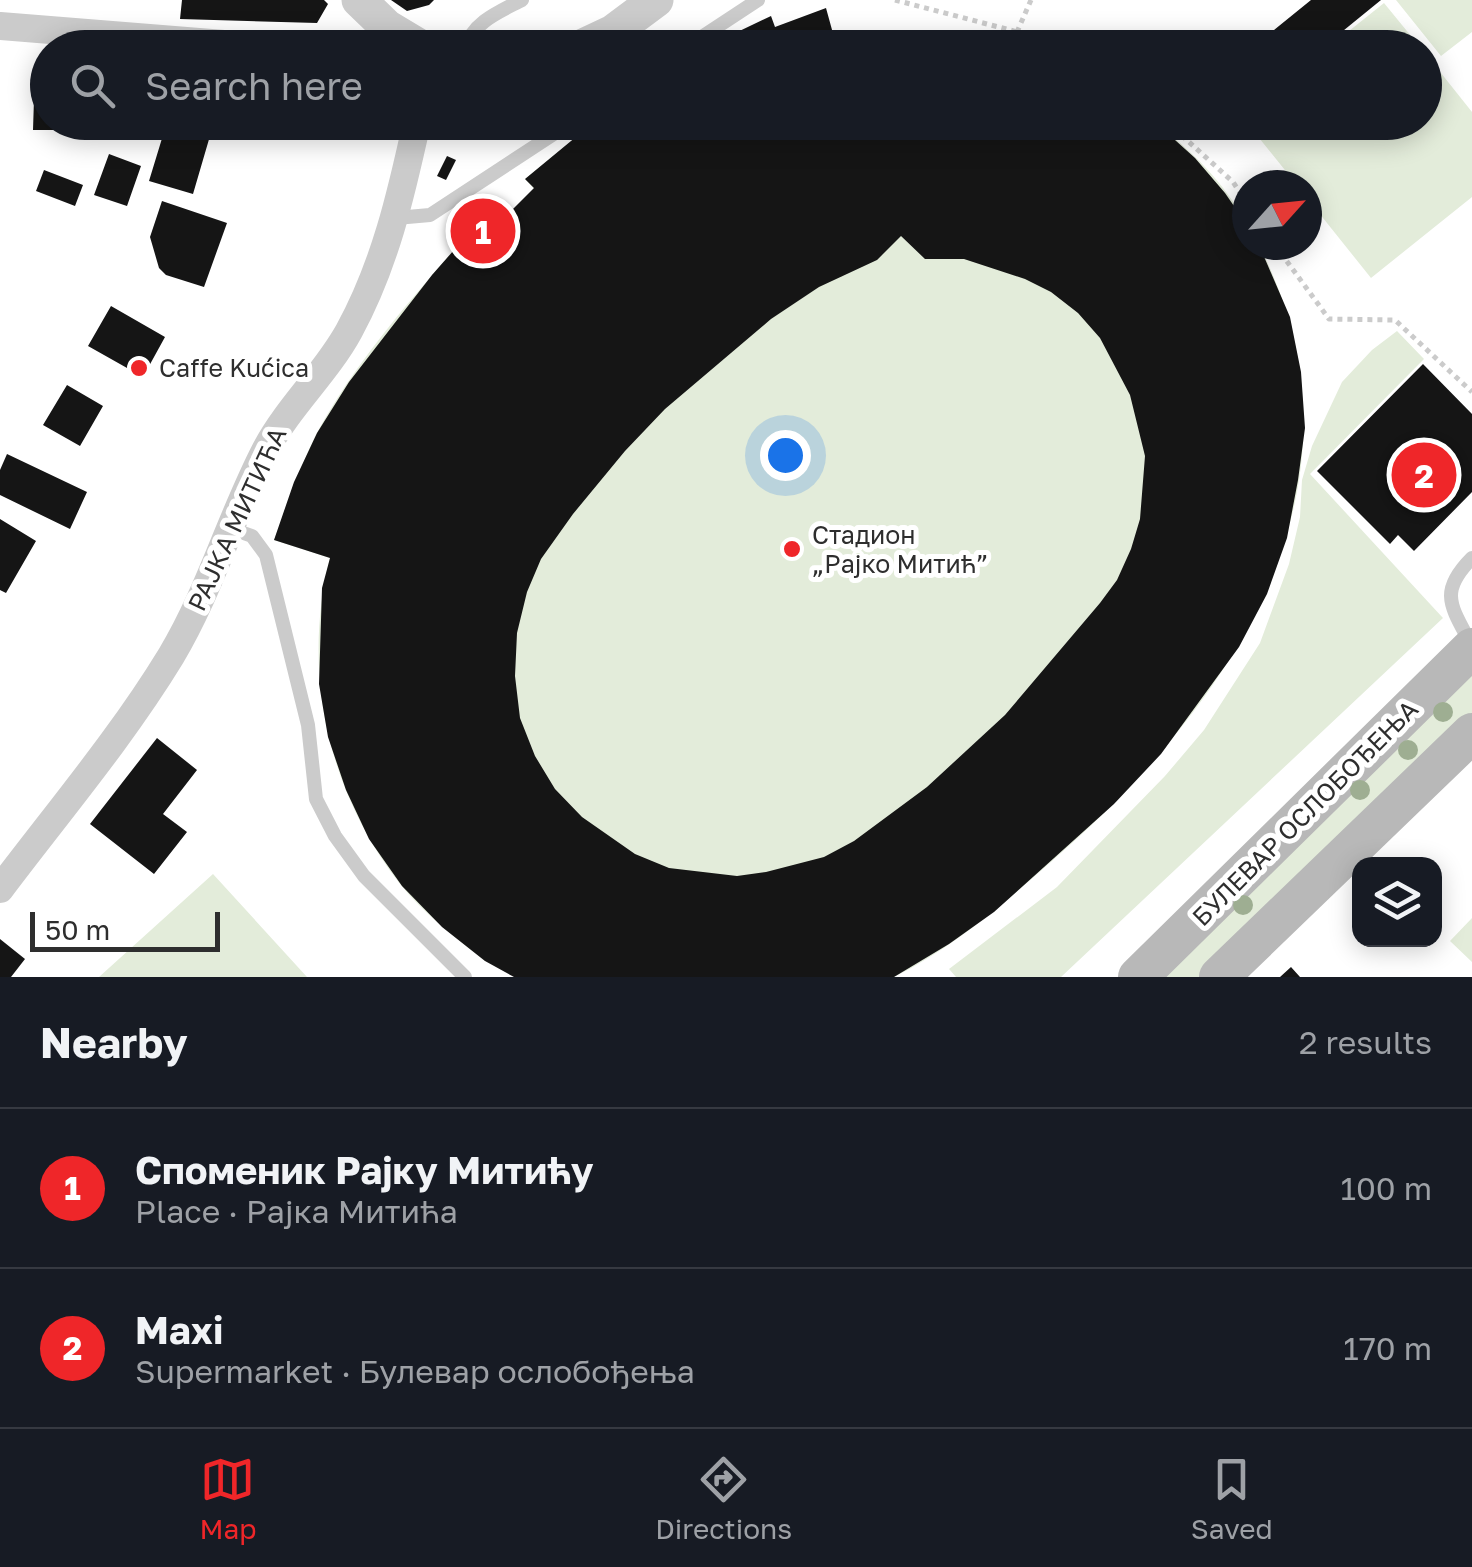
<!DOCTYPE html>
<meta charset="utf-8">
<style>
body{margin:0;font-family:"Golos Text",sans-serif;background:#242831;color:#f1f3f6}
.controls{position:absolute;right:30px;bottom:30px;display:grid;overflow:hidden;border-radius:20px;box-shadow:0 5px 25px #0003}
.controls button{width:90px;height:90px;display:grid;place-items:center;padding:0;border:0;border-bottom:2px solid #363941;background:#171b24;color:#f1f3f6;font:50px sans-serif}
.compass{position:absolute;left:1232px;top:170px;width:90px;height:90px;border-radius:50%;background:#171b24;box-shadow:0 5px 25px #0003;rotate:63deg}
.scale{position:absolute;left:30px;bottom:25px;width:190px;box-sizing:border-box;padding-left:10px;border:5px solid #2e2e2e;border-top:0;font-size:28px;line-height:35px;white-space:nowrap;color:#2e2e2e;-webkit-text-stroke:8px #fff;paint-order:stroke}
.you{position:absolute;left:785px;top:455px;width:35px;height:35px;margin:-25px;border:8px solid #fff;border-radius:50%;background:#1a73e8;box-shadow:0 0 0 15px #1a73e833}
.badge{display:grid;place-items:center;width:65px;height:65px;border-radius:50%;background:#ef2629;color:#fff;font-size:32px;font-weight:700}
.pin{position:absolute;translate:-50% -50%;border:5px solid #fff;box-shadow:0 2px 10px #0006}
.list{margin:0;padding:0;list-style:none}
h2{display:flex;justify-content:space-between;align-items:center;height:130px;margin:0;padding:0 40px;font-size:42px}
h2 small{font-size:32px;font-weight:400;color:#9ea1a6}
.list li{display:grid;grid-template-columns:65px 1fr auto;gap:30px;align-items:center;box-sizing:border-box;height:160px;padding:0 40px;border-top:2px solid #363941}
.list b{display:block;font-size:38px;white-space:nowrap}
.list p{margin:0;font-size:32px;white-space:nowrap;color:#9ea1a6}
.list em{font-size:32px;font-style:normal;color:#9ea1a6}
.icon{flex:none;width:55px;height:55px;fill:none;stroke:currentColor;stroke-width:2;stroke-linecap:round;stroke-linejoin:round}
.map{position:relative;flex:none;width:1472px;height:977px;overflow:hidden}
.search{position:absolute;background:#171b24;box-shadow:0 5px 25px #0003;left:30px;right:30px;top:30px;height:110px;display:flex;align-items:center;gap:25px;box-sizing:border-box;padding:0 35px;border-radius:55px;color:#9ea1a6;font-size:38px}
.sheet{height:450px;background:#171b24}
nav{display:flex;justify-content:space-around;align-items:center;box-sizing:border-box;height:140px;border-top:2px solid #363941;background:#171b24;font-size:28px;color:#9ea1a6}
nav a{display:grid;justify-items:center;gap:5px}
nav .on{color:#ef2629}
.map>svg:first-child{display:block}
.green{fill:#e3ecda}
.building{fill:#151515;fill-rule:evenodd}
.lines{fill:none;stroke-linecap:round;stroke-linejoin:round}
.path{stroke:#cbcbcb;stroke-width:5;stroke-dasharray:5 5;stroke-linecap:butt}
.service{stroke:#cbcbcb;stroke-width:14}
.minor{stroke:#cbcbcb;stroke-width:28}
.tertiary{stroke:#cbcbcb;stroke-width:35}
.secondary{stroke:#b8b8b8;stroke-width:40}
.tree{fill:#9eae92}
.poi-dot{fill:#ef2629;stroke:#fff;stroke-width:4}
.labels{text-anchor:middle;stroke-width:10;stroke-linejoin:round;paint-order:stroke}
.poi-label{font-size:25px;fill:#2e2e2e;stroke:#fff;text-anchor:start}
.street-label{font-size:25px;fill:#2e2e2e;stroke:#fff}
</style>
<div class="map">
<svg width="1472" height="977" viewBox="0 0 1472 977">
<rect width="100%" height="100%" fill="#fff"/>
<path class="green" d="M1396,0h76v32l-31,24z
M1384,3l36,44h-91z
M1425,53l47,59v85l-101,81 -64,-80v-13h-10l-50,-62 177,-1z
M594,123h561c32,23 72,62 90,99 3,7 2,15 2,23h12c122,240 -27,459 -207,616 -49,43 -99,87 -158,116l-409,-16c-30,-24 -61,-47 -85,-77 -72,-92 -99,-212 -70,-326l-56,-18c15,-36 26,-75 44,-109 36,-66 87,-125 136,-181l11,8 69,-69 -9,-10z
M1397,331l27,28 -114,115 133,144 -382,359h-105l-7,-8 108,-82 108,-111 39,-46 56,-87 29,-79 11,-47 2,-37 10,-34 30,-64 30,-32z
M1472,671v45l-266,261h-50z
M213,874l94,103h-208z
M1472,918v44l-22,-21z"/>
<path class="building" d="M182,0h142l4,4 -11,19 -137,-4z
M391,0h43l-5,5 -22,6z
M1311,0h70l-59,48h-70z
M826,8l11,40h-133l67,-32 4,11z
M35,68l13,1v53h7v8h-22z
M167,122h87l-5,18 -37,-11 -19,65 -44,-13z
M594,122h561l40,36 30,35 22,32v20h12l31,72 11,55 4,56 -7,52 -11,58 -20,56 -28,53 -78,107 -47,50 -120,108 -45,32 -55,33h-380l-29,-16 -43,-34 -40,-41 -33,-47 -23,-49 -18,-53 -9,-53 3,-96 8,-30 -56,-18 20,-58 23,-49 32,-51 83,-107 22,-25 10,8 70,-70 -9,-9zM901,236l24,23h39l61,20 26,13 27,21 22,25 30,57 15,61 -5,63 -9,30 -14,31 -17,23 -95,112 -78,72 -73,54 -30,16 -58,15 -29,4 -68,-8 -34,-14 -53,-37 -27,-28 -20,-33 -15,-38 -5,-42 2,-43 10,-41 14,-33 32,-45 52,-63 40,-42 106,-90 48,-32 58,-27z
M109,154l32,12 -14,40 -33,-11z
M447,156l9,4 -10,20 -9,-4z
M44,170l39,15 -8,21 -39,-15z
M162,201l65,22 -23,64 -38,-12 -7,-7 -9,-31z
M111,306l54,31 -22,40 -55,-31z
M1423,364l49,50v78l-58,59 -16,-16 -8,9 -73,-73z
M67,385l36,21 -23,40 -37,-21z
M7,454l80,38 -17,37 -70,-34v-25z
M0,519l36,22 -30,52 -6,-3z
M157,738l40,32 -34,44 24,18 -33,42 -64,-50z
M0,939l25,20 -14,18h-11z
M1291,967l9,10h-20z"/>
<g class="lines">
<path class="path" d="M895,0l184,48
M1017,32l14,-32
M1167,122l66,60 14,21
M1275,245l54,74 66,1 77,72"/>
<path class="service" d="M466,48c6,-26 35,-37 56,-48
M685,48l73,-48
M396,218l34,-3 142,-93
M232,529l20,7 14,19 42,170 8,74 19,37 29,40 101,101
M1471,644c-20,-38 -33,-52 1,-86"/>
<path class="minor" d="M0,26l273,22
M0,889c58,-77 121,-151 171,-233 39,-65 60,-140 95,-207 23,-43 60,-76 83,-118 36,-66 52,-136 68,-209"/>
<path class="tertiary" d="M359,0l28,27 35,21
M579,48l34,-16 43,-32"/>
<path class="secondary" d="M1138,977l334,-329
M1219,977l253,-244"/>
</g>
<g class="tree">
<circle cx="1443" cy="712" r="10"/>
<circle cx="1408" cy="750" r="10"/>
<circle cx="1360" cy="790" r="10"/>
<circle cx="1243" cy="905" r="10"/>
</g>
<g class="poi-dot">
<circle cx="139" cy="368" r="10"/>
<circle cx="792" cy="549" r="10"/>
</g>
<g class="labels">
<g class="poi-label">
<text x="159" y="377">Caffe Kućica</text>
<text x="812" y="544">Стадион<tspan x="812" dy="29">„Рајко Митић”</tspan></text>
</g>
<g class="street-label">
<text transform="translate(237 519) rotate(-65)" y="9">РАЈКА МИТИЋА</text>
<text transform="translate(1305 813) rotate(-45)" y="9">БУЛЕВАР ОСЛОБОЂЕЊА</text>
</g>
</g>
</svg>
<div class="controls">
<button><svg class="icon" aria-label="layers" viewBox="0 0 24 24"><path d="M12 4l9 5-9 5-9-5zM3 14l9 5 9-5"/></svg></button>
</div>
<svg class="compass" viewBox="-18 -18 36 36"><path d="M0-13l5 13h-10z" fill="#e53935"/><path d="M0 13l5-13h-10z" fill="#9ea1a6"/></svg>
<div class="scale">50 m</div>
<div class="you"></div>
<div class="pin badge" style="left:483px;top:231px">1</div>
<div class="pin badge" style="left:1424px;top:475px">2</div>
<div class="search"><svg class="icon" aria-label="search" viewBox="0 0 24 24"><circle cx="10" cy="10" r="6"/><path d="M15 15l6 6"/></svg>Search here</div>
</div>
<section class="sheet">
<h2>Nearby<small>2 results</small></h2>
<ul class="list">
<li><span class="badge">1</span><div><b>Споменик Рајку Митићу</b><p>Place · Рајка Митића</p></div><em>100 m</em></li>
<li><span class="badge">2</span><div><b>Maxi</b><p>Supermarket · Булевар ослобођења</p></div><em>170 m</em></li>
</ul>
</section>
<nav>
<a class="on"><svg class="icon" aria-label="map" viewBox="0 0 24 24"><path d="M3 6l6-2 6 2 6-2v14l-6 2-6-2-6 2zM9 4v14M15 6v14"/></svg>Map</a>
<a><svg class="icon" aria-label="directions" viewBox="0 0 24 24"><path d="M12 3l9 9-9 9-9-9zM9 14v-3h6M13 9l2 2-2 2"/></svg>Directions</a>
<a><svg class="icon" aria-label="saved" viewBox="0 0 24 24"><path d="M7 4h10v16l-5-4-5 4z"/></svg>Saved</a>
</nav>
